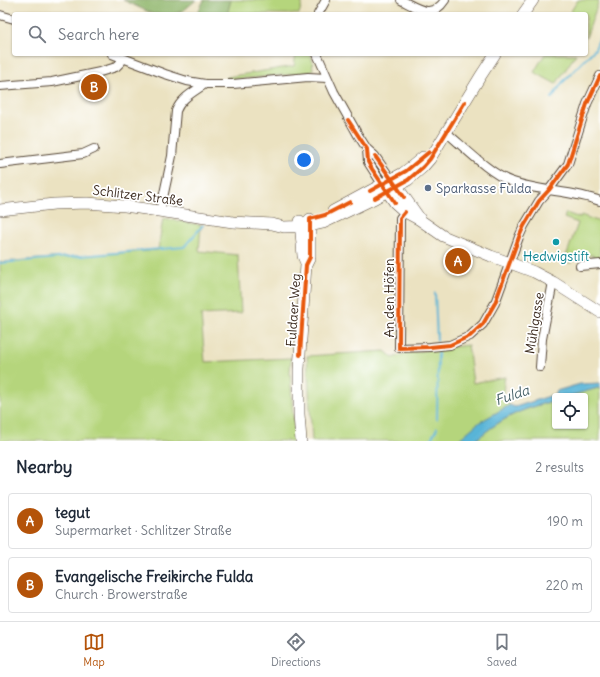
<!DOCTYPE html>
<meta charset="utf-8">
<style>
body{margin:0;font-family:Delius,sans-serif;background:#f6f6f7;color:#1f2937}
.controls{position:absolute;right:12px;bottom:12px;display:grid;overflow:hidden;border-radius:4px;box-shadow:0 1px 3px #0004}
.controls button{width:36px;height:36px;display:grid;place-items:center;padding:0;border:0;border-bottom:1px solid #e0e1e3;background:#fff;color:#1f2937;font:20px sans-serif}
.you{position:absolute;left:304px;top:160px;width:14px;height:14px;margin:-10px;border:3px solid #fff;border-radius:50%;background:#1a73e8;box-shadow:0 0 0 6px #1a73e833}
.badge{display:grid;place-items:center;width:26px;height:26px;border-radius:50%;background:#b45309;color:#fff;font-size:13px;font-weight:700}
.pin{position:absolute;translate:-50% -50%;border:2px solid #fff;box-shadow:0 1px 4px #0006}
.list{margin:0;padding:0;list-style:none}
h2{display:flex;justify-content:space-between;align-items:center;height:52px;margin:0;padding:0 16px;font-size:17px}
h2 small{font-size:13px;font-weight:400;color:#747a83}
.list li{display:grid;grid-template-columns:26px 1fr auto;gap:12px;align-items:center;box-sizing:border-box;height:56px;margin:0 8px 8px;padding:0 8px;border:1px solid #e0e1e3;border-radius:4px}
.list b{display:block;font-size:15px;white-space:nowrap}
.list p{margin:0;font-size:13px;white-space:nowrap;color:#747a83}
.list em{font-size:13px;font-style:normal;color:#747a83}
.icon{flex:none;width:22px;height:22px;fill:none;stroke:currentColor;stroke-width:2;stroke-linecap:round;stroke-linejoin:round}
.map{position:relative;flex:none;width:600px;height:441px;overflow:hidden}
.search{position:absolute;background:#fff;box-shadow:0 1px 3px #0004;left:12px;right:12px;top:12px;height:44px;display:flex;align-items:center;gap:10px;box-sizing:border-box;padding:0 14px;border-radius:4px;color:#747a83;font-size:15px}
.sheet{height:180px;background:#fff}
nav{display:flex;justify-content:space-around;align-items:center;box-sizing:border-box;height:56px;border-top:1px solid #e0e1e3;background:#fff;font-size:11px;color:#747a83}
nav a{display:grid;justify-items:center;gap:2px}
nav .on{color:#b45309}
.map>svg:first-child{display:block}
.green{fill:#b5d57c;stroke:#78804d}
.forest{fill:#90b66c;stroke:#667045}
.water{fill:#59b4d7;stroke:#4a6f7a}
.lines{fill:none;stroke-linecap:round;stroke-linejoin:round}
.stream{stroke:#59b4d7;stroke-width:2}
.minor-casing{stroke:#554636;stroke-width:10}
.secondary-casing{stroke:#554636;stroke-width:12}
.minor{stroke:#fff;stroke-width:8}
.secondary{stroke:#fff;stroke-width:11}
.cycleway-casing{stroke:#fff;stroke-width:6}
.cycleway{stroke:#e8590c;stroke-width:4}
.service-dot{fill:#5c6f8a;stroke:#fff;stroke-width:1.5}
.culture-dot{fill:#0f9aa8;stroke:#fff;stroke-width:1.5}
.labels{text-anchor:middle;stroke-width:3.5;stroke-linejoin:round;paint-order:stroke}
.service-label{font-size:13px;fill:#4e5e75;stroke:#fff;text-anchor:start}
.street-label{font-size:13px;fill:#3b2a1e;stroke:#fff}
.culture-label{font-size:13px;fill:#0d838f;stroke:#fff}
.water-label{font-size:14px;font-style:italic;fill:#476168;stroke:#fff}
</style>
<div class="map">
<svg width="600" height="441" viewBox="0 0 600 441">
<rect width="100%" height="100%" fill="#fff"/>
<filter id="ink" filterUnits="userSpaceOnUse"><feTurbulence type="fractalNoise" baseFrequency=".025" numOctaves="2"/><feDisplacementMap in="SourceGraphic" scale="8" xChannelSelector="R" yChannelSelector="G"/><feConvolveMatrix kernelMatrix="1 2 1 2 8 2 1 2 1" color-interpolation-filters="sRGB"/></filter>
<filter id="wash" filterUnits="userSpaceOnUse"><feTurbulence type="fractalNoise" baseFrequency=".012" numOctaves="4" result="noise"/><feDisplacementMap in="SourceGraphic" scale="16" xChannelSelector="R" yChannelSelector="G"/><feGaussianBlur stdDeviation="0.9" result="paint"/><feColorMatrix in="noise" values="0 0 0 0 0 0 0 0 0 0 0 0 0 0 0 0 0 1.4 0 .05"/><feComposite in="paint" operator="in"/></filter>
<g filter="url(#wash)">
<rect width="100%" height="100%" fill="#ebe2c1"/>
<path class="green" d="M231,0h72l-4,14h-72z
M578,0h21l-13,38v-24h-17z
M296,54h14l2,5 1,11 -3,2 -4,1 -79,7v-3l67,-11z
M545,54h31l-20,30 -22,-12z
M566,213l14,5 1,-3 19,7v38h-7v-5l-22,1v7l-7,-1 14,-39 -14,-5z
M163,218l38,7 -2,26 39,4 3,58 -40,2 4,47 86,-4 -1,15 5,68h-295v-179l158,-12z
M468,345l5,38 32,-6c-2,9 -3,21 5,28l-16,9 -37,27h-145l-5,-85 78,-5 8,7 12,-5z
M598,388l2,1v52h-125c13,-12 28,-22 44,-29 12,-5 24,-8 36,-12v26h30v-30h-16z"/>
<path class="forest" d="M123,0h73l-12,10 -10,4h-21z
M204,0h27l-4,14h-29v-2z"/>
<path class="water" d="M600,383v6l-2,-1 -29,8h-14v4c-12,4 -24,7 -36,12 -16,7 -31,17 -44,29h-18l21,-18 32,-18 5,2 41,-13v-3l24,-7z"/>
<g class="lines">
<path class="stream" d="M552,98l10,-15 33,-34 5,-12
M0,263l184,-16 19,-22
M435,293l2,48
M437,419l1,-66
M430,441l7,-13"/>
</g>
</g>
<g filter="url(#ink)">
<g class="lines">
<g class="minor-casing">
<path id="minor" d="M401,0c16,8 31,20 44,0
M318,14l8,-14
M0,15l14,4
M112,54l53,20 22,7 18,3h28l75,-7 19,1
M317,54l17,38 24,43 9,14 8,7 16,23
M0,86l52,-4 48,-10 16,-5 5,-5 2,-4
M447,133c17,14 42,40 63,48 29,11 61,9 90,20
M367,149l1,13 14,22
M0,164l83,-10 11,-5
M160,212l12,-56 4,-45c5,-13 18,-19 29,-27
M405,212l-5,6 -1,130 31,-1 20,-2 20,-9 13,-12 12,-21 24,-66 5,-11 15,-25 10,-11 19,-26 19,-60 13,-28
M580,266l20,-2
M540,367l2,-28 11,-57"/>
</g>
<g class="secondary-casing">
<path id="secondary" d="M523,14l10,-14
M393,181l27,38
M382,184l13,19 10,9 15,8 23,16 48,20 43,16 19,10 47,30
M0,210l54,-6 33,-1 38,3 108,16 39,2 12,3 26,-1 13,-3 52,-25 33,-18 15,-13 7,-8 50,-82 15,-23
M333,211l70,-38 8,-6 12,-10
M300,221l3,35 3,7
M301,441l-2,-27v-45l7,-104 4,-8v-38"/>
</g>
<use href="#minor" class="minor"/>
<use href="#secondary" class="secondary"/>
<g class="cycleway-casing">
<path id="cycleway" d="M348,120l19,29 1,13 4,7 23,34
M375,156l29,41
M370,191l36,-20 23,-19
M375,198l33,-18 15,-13 7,-8 35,-57
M405,212l-5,6 -1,130 31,-1 20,-2 20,-9 13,-12 12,-21 24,-66 5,-11 15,-25 10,-11 19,-26 19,-60 13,-28
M300,355l6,-90 4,-8v-38l15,-4 25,-13"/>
</g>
<use href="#cycleway" class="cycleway"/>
</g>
</g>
<circle class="service-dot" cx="428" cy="188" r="4"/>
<circle class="culture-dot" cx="556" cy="242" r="4"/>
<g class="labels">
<g class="service-label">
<text x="436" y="193">Sparkasse Fulda</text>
</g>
<g class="street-label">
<text transform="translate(138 195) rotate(7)" y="5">Schlitzer Straße</text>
<text transform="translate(389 298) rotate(-90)" y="5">An den Höfen</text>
<text transform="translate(293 310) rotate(-86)" y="5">Fuldaer Weg</text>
<text transform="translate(534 323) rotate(-81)" y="5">Mühlgasse</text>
</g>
<g class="culture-label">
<text x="556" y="261">Hedwigstift</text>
</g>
<g class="water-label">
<text transform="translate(512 395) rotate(-19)" y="5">Fulda</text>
</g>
</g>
</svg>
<div class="controls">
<button><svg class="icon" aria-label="locate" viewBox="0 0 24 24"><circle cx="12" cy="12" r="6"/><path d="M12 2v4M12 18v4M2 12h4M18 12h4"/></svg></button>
</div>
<div class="you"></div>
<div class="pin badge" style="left:458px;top:261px">A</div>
<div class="pin badge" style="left:94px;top:87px">B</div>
<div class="search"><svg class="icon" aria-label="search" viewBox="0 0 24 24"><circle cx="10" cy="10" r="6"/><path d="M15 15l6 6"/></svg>Search here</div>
</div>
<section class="sheet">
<h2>Nearby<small>2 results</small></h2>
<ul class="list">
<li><span class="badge">A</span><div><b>tegut</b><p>Supermarket · Schlitzer Straße</p></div><em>190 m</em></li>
<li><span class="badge">B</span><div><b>Evangelische Freikirche Fulda</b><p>Church · Browerstraße</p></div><em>220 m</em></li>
</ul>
</section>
<nav>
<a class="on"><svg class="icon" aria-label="map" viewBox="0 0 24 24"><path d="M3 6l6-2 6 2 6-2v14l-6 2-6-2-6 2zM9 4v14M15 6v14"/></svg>Map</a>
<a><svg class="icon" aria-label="directions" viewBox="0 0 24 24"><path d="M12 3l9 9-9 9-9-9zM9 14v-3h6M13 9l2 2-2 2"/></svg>Directions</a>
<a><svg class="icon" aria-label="saved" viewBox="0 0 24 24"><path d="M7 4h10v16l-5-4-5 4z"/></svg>Saved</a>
</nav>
